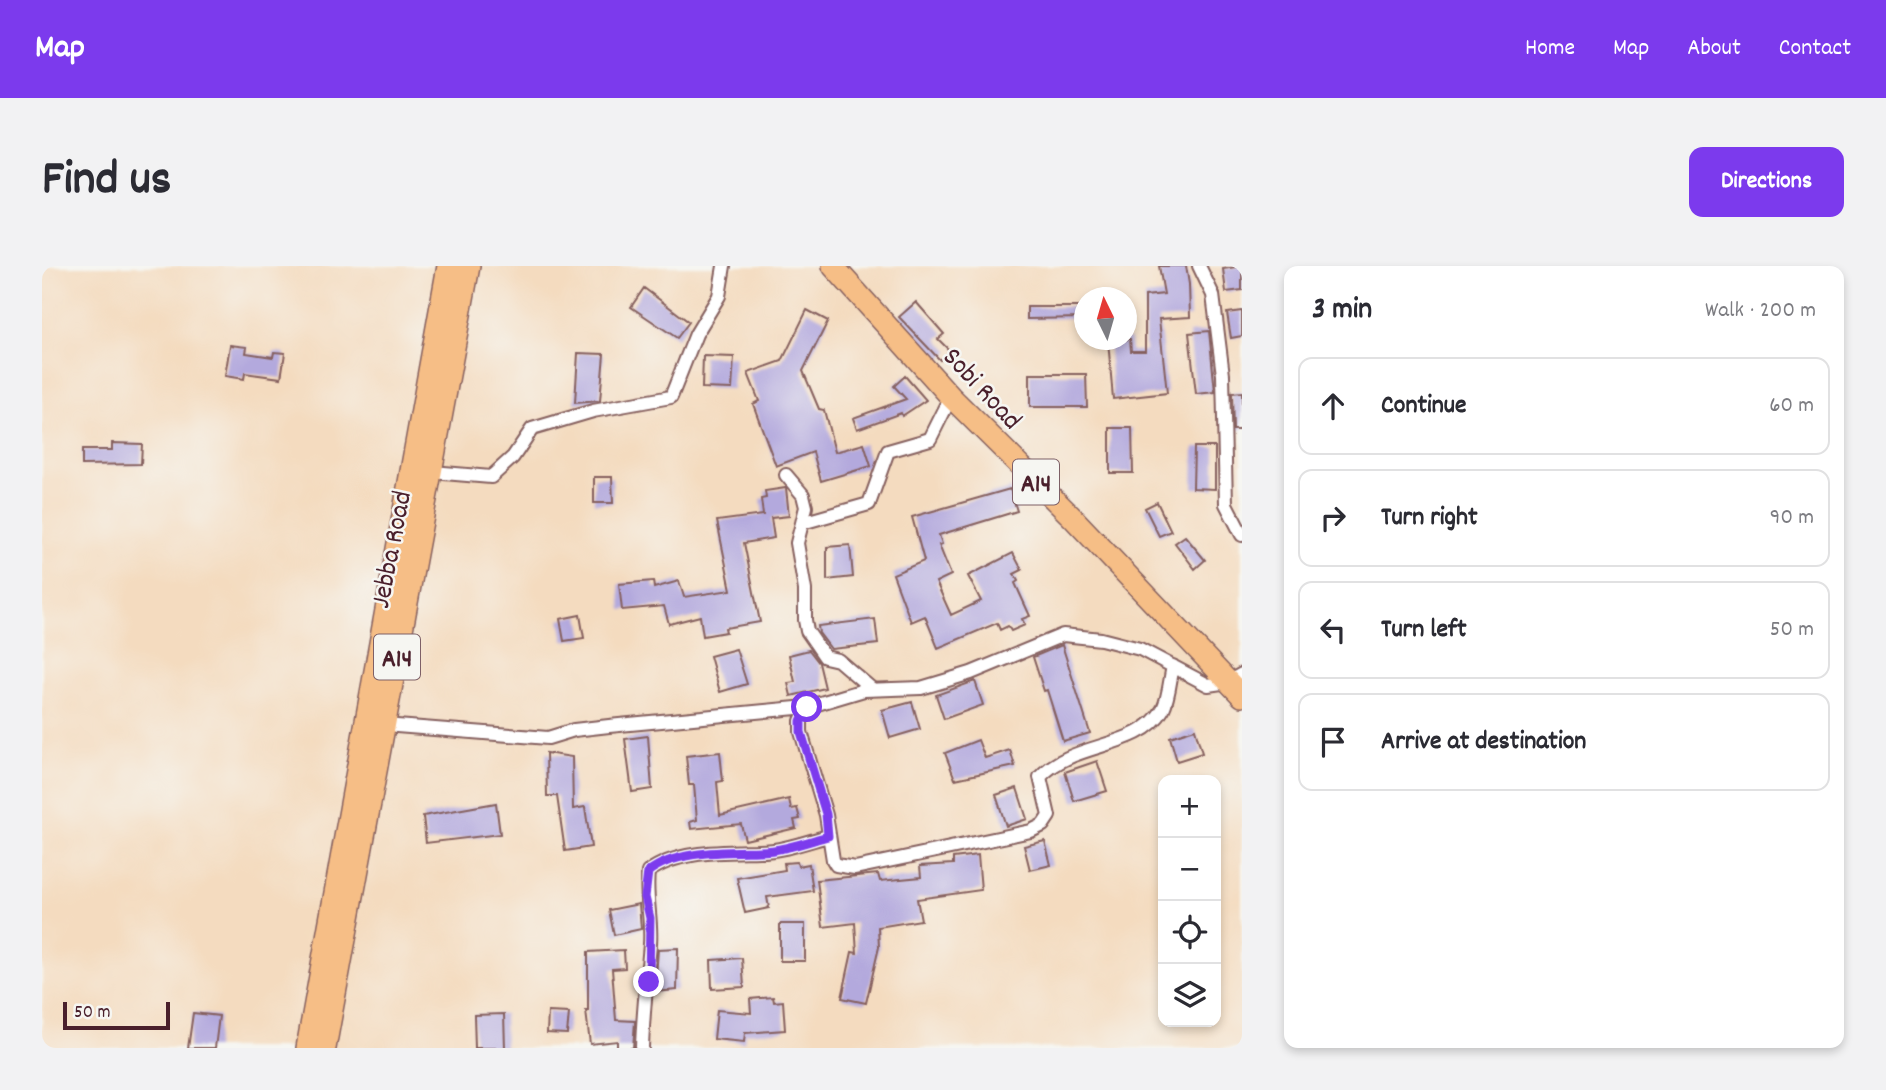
<!DOCTYPE html>
<meta charset="utf-8">
<style>
body{margin:0;font-family:Dekko,sans-serif;background:#f2f2f3;color:#2b2b33}
.controls{position:absolute;right:21px;bottom:21px;display:grid;overflow:hidden;border-radius:14px;box-shadow:0 4px 10px #0003}
.controls button{width:63px;height:63px;display:grid;place-items:center;padding:0;border:0;border-bottom:2px solid #e1e1e2;background:#fff;color:#2b2b33;font:35px sans-serif}
.compass{position:absolute;left:1032px;top:21px;width:63px;height:63px;border-radius:50%;background:#fff;box-shadow:0 4px 10px #0003;rotate:355deg}
.scale{position:absolute;left:21px;bottom:18px;width:107px;box-sizing:border-box;padding-left:7px;border:4px solid #4a1f2b;border-top:0;font-size:19px;line-height:24px;white-space:nowrap;color:#4a1f2b;-webkit-text-stroke:5px #f6f6f2;paint-order:stroke}
.stop{position:absolute;width:21px;height:21px;margin:-16px;border:5px solid #7c3aed;border-radius:50%;background:#fff}
.stop.end{background:#7c3aed;border-color:#fff;box-shadow:0 2px 7px #0008}
.list{margin:0;padding:0;list-style:none}
h2{display:flex;justify-content:space-between;align-items:center;height:91px;margin:0;padding:0 28px;font-size:30px}
h2 small{font-size:23px;font-weight:400;color:#7c7c81}
.list li{display:grid;grid-template-columns:46px 1fr auto;gap:21px;align-items:center;box-sizing:border-box;height:98px;margin:0 14px 14px;padding:0 14px;border:2px solid #e1e1e2;border-radius:14px}
.list b{display:block;font-size:26px;white-space:nowrap}
.list em{font-size:23px;font-style:normal;color:#7c7c81}
.icon{flex:none;width:38px;height:38px;fill:none;stroke:currentColor;stroke-width:2;stroke-linecap:round;stroke-linejoin:round}
.map{position:relative;flex:none;width:1200px;height:782px;overflow:hidden;border-radius:14px}
header{display:flex;align-items:center;gap:42px;box-sizing:border-box;height:98px;padding:0 35px;background:#7c3aed;color:#fff}
header strong{font-size:33px}
nav{display:flex;gap:38px;margin-inline-start:auto;font-size:24px}
.intro{display:flex;align-items:center;justify-content:space-between;box-sizing:border-box;height:168px;padding:0 42px}
h1{margin:0;font-size:49px}
.button{padding:18px 32px;border-radius:14px;background:#7c3aed;color:#fff;font-size:24px;font-weight:700}
main{display:flex;gap:42px;padding:0 42px}
aside{flex:1;background:#fff;border-radius:14px;box-shadow:0 4px 10px #0003}
.map>svg:first-child{display:block}
.building{fill:#b3a9dd}
.lines{fill:none;stroke-linecap:round;stroke-linejoin:round}
.minor-casing{stroke:#86615f;stroke-width:16}
.trunk-casing{stroke:#86615f;stroke-width:24}
.minor{stroke:#fff;stroke-width:12}
.trunk{stroke:#f6be86;stroke-width:21}
.route{stroke:#7c3aed;stroke-width:9}
.labels{text-anchor:middle;stroke-width:5;stroke-linejoin:round;paint-order:stroke}
.shield{fill:#f6f6f2;stroke:#7e6067;stroke-width:2}
.shield-label{font-size:26px;font-weight:bold;fill:#4a1f2b}
.street-label{font-size:28px;fill:#4a1f2b;stroke:#f6f6f2}
</style>
<header>
<strong>Map</strong>
<nav><a>Home</a><a>Map</a><a>About</a><a>Contact</a></nav>
</header>
<div class="intro"><h1>Find us</h1><a class="button">Directions</a></div>
<main>
<div class="map">
<svg width="1200" height="782" viewBox="0 0 1200 782">
<rect width="100%" height="100%" fill="#f6f6f2"/>
<filter id="ink" filterUnits="userSpaceOnUse"><feTurbulence type="fractalNoise" baseFrequency=".0143" numOctaves="2"/><feDisplacementMap in="SourceGraphic" scale="14" xChannelSelector="R" yChannelSelector="G"/><feConvolveMatrix kernelMatrix="1 2 1 2 8 2 1 2 1" color-interpolation-filters="sRGB"/></filter>
<filter id="wash" filterUnits="userSpaceOnUse"><feTurbulence type="fractalNoise" baseFrequency=".00686" numOctaves="4" result="noise"/><feDisplacementMap in="SourceGraphic" scale="28" xChannelSelector="R" yChannelSelector="G"/><feGaussianBlur stdDeviation="1.57" result="paint"/><feColorMatrix in="noise" values="0 0 0 0 0 0 0 0 0 0 0 0 0 0 0 0 0 1.4 0 .05"/><feComposite in="paint" operator="in"/></filter>
<g filter="url(#wash)">
<rect width="100%" height="100%" fill="#f4dbbf"/>
<g id="blocks">
<path class="building" d="M1117,0h27l3,18 1,33 -31,2 8,74 -54,6 -5,-59 22,-1 1,12h14v-55l19,-2z
M1200,0v24l-16,2 -3,-23z
M602,22l45,34 -12,16 -46,-31z
M874,36l28,32 -6,5 12,12 -10,9 -41,-43z
M985,41h56v11l-56,1z
M765,44l21,11 -25,50 16,38 5,1 11,42 29,-8 7,22 -50,15 -8,-29 -37,14 -23,-62 6,-3 -11,-28 34,-12z
M1200,45v25l-11,2 -4,-25z
M1167,65l6,61 -19,2 -7,-61z
M188,79l17,2 -1,6 27,4 1,-5 11,1 -4,25 -36,-5 -1,6 -19,-3z
M536,87l26,1 -4,47 -25,2z
M661,90l31,1 -2,32 -30,-1z
M988,108h56l1,33h-57z
M863,110l21,24 -24,16 -1,-3 -44,16 -4,-11 53,-19 -12,-13z
M1200,126v38h-9l-1,-37z
M1068,162h22l1,45h-23z
M70,177l30,1 -1,20 -59,1v-15h30z
M1152,181h21v42l-22,-1z
M552,211h18l1,26h-19z
M744,222l3,28 -18,2 3,20 -30,5 16,79 -35,6 1,4 -23,4 -3,-20 -31,8 -5,-18 -42,4 -3,-26 34,-3 1,7 25,-7 5,16 47,-7 -14,-69 46,-6 -2,-16 5,-1 -1,-7z
M968,223l7,22 -78,24 3,9 -3,1 12,30 -15,7 15,33 30,-14 -13,-25 45,-23 9,17 -8,4 4,7 -3,2 15,33 -8,3 3,6 -14,6 -3,-5 -8,4 -3,-7 -59,25 -13,-32 -14,6 -18,-48 31,-13 -12,-44z
M1115,236l14,29 -12,5 -14,-28z
M1143,270l20,24 -10,9 -20,-26z
M808,279l3,32 -26,3v-33z
M538,349l4,23 -20,3 -4,-22z
M833,353l3,25 -47,5 -12,-16 -1,-7z
M1020,379l28,88 -27,8 -16,-51 -3,1 -11,-34z
M694,383l11,35 -27,8 -10,-36z
M767,384l10,13 6,25 -34,8 -3,-13 7,-1 -6,-27z
M933,415l8,24 -39,14 -8,-24z
M870,436l8,27 -30,9 -8,-28z
M1153,463l7,24 -25,8 -7,-24z
M606,470l4,53 -20,3 -7,-53z
M936,474l7,18 25,-8 5,16 -60,13 -10,-26z
M678,486l3,29 -6,1 3,33 69,-16 2,10 6,-1 3,11 -6,1 2,8 -51,12 -4,-16 -50,5 -1,-7 7,-2 -3,-35h-5l-3,-29z
M504,487l26,4 1,52 12,-2 6,40 -26,4 -8,-55h-10z
M1055,495l10,30 -33,10 -9,-29z
M975,522l10,31 -21,7 -10,-31z
M454,537l4,31 -74,9 -3,-27z
M1003,575l6,24 -21,5 -6,-24z
M936,589l3,35 -64,9 4,21 -43,7 1,20 -13,56 -24,-5 10,-46 5,1 -2,-30 -32,4 -6,-47 61,-6 2,7 41,-4 -1,-11 33,-2v-6z
M755,596l1,4 11,-2 4,27 -46,6 2,11 -24,5 -8,-35 48,-8 -1,-7z
M597,638l2,25 -27,6 -5,-25z
M738,658h25v37h-25z
M636,682l-1,42 -22,2 3,-43z
M582,684l1,18 -13,1 4,51 19,1 -2,27h-16v-7l-27,3 -4,-33h2v-59z
M700,692l2,29 -32,2 -1,-29z
M731,731l1,5 9,-1 2,29 -40,3 -1,9 -30,-3 3,-29 34,3 -1,-14z
M506,746l21,1 -2,21 -20,-1z
M151,747l26,3 -4,32h-27z
M462,748l1,34h-30l-1,-33z"/>
</g>
</g>
<g filter="url(#ink)">
<use href="#blocks" fill-opacity="0" stroke="#86615f" stroke-width="2"/>
<g class="lines">
<g class="minor-casing">
<path id="minor" d="M1157,0l14,29 10,80 3,129 16,31
M390,206l59,5 22,-20 19,-28 61,-18 78,-14 25,-63 23,-38 5,-30
M744,209l17,20 3,12 -9,36 8,47v30l2,11 18,26 13,3 34,29
M760,257l67,-19 19,-53 42,-12 21,-42
M765,441l-6,14v11l25,83 7,45 3,5 19,3 176,-37 12,-6 6,-9 -9,-39c32,-36 100,-27 123,-68 6,-12 7,-30 10,-43
M342,459l164,13 26,-8 35,-4 198,-19 57,-17 57,-2 50,-15 92,-38 38,4 39,10 68,36 20,-3 14,-8
M600,782c1,-35 5,-70 8,-104 2,-25 -5,-47 -2,-72 29,-22 76,-20 111,-21 23,0 47,-9 69,-15"/>
</g>
<g class="trunk-casing">
<path id="trunk" d="M791,0l118,131 122,121 169,178
M265,782l141,-782
M283,782l144,-782"/>
</g>
<use href="#minor" class="minor"/>
<use href="#trunk" class="trunk"/>
</g>
</g>
<g class="lines" filter="url(#ink)">
<path class="route" d="M607,716l1,-64 -5,-21 3,-25c28,-22 77,-20 111,-21 23,0 47,-9 69,-15l-2,-22 -25,-82v-11l6,-14"/>
</g>
<g class="labels">
<g class="shield">
<rect x="971" y="193.5" width="46" height="45" rx="5"/>
<rect x="332" y="368.5" width="46" height="45" rx="5"/>
</g>
<g class="shield-label">
<text x="994" y="225">A14</text>
<text x="355" y="400">A14</text>
</g>
<g class="street-label">
<text transform="translate(942 121) rotate(47)" y="10">Sobi Road</text>
<text transform="translate(347 283) rotate(-79)" y="10">Jebba Road</text>
</g>
</g>
</svg>
<div class="controls">
<button>+</button>
<button>−</button>
<button><svg class="icon" aria-label="locate" viewBox="0 0 24 24"><circle cx="12" cy="12" r="6"/><path d="M12 2v4M12 18v4M2 12h4M18 12h4"/></svg></button>
<button><svg class="icon" aria-label="layers" viewBox="0 0 24 24"><path d="M12 4l9 5-9 5-9-5zM3 14l9 5 9-5"/></svg></button>
</div>
<svg class="compass" viewBox="-18 -18 36 36"><path d="M0-13l5 13h-10z" fill="#e53935"/><path d="M0 13l5-13h-10z" fill="#7c7c81"/></svg>
<div class="scale">50 m</div>
<div class="stop" style="left:765px;top:441px"></div>
<div class="stop end" style="left:607px;top:716px"></div>
</div>
<aside>
<h2>3 min<small>Walk · 200 m</small></h2>
<ul class="list">
<li><svg class="icon" aria-label="ahead" viewBox="0 0 24 24"><path d="M12 20V5M6 11l6-6 6 6"/></svg><div><b>Continue</b></div><em>60 m</em></li>
<li><svg class="icon" aria-label="right" viewBox="0 0 24 24"><path d="M7 20v-9h11M14 6l5 5-5 5"/></svg><div><b>Turn right</b></div><em>90 m</em></li>
<li><svg class="icon" aria-label="left" viewBox="0 0 24 24"><path d="M17 20v-9H6M10 6l-5 5 5 5"/></svg><div><b>Turn left</b></div><em>50 m</em></li>
<li><svg class="icon" aria-label="arrive" viewBox="0 0 24 24"><path d="M6 21V4h12l-3 4 3 4H6"/></svg><div><b>Arrive at destination</b></div></li>
</ul>
</aside>
</main>
